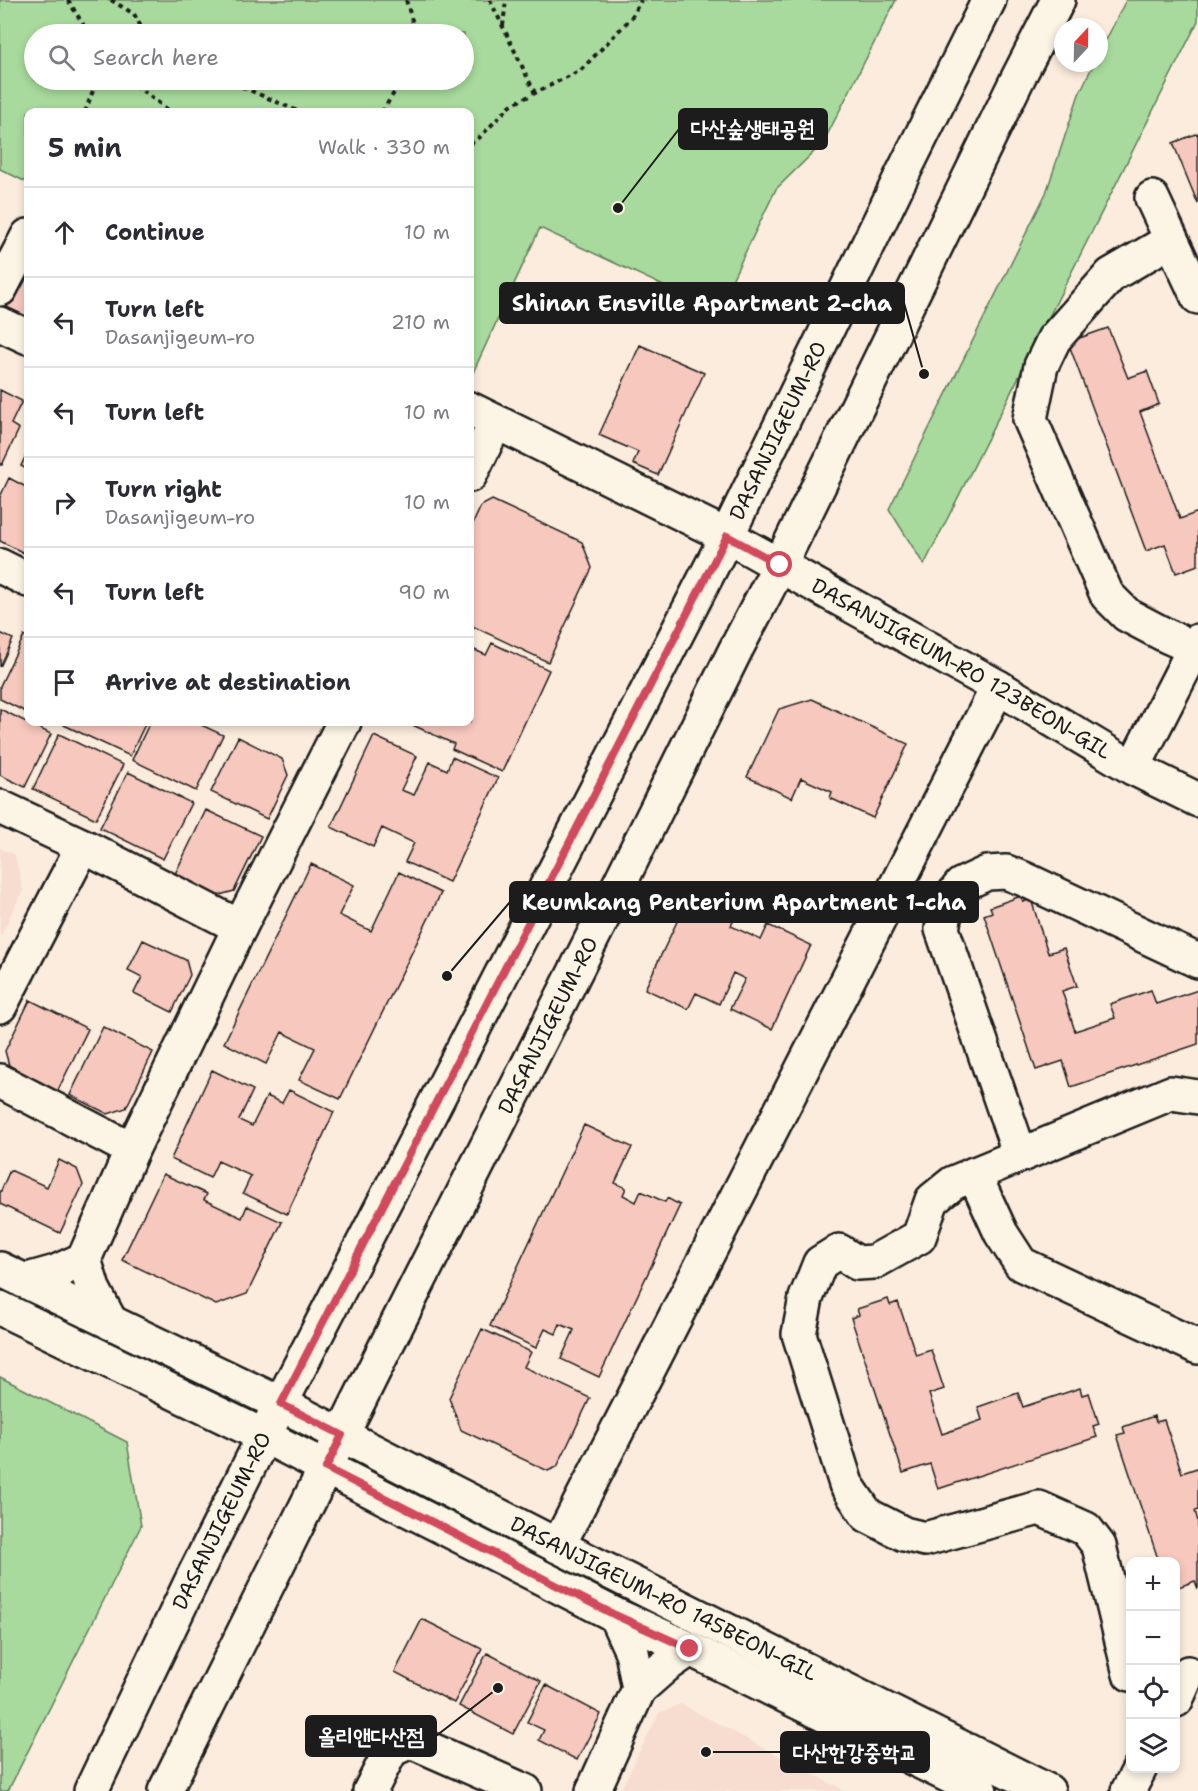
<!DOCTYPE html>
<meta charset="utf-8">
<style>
body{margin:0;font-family:"Shantell Sans","Poor Story",sans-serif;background:#f7f7f7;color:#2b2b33}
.controls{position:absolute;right:18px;bottom:18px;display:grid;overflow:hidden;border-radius:12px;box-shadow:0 3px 9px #0003}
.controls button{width:54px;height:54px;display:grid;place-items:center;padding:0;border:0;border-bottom:2px solid #e1e1e2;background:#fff;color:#2b2b33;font:30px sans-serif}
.compass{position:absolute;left:1054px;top:18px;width:54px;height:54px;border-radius:50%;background:#fff;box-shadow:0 3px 9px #0003;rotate:22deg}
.stop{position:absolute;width:18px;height:18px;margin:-14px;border:4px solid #d1495b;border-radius:50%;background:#fff}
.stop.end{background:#d1495b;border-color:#fff;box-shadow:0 2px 6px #0008}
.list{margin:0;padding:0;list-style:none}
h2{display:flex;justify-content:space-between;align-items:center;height:78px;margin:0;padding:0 24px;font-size:26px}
h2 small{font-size:20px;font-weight:400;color:#7c7c81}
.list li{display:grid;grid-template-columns:39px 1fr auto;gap:18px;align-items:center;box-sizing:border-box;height:90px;padding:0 24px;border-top:2px solid #e1e1e2}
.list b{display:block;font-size:22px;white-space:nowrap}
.list p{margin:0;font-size:20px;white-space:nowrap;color:#7c7c81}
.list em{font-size:20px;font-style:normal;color:#7c7c81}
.icon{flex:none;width:33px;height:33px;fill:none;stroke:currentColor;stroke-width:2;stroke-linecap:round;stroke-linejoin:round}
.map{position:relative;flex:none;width:1198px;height:1791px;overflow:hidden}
.search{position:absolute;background:#fff;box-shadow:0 3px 9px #0003;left:24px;top:24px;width:450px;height:66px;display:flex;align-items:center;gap:15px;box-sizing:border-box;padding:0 21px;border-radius:33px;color:#7c7c81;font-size:22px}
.panel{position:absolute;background:#fff;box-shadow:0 3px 9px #0003;left:24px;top:108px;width:450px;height:618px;border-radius:12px}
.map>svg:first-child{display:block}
.built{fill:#f6ddcf}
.green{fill:#a7da9c;stroke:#627b5c;stroke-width:1.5;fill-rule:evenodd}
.building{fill:#f7c8bd;stroke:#1c1c1c;stroke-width:1.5}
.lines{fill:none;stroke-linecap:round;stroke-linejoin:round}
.minor-casing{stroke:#1c1c1c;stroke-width:38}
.path{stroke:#1c1c1c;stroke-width:4;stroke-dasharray:4.5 4.5;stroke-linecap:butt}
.minor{stroke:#fcf5e5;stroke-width:33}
.route{stroke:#d1495b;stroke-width:8}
.labels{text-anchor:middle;stroke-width:4.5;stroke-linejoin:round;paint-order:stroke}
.street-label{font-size:21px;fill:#1c1c1c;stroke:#fcf5e5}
.leader{fill:none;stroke:#1c1c1c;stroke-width:2}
.callout-dot{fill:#1c1c1c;stroke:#fcf5e5;stroke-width:2}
.callout{fill:#1c1c1c;stroke:#1c1c1c;stroke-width:2}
.callout-label{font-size:22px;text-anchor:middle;font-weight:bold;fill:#fff}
</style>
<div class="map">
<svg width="1198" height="1791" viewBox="0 0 1198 1791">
<rect width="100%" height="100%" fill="#fbecdd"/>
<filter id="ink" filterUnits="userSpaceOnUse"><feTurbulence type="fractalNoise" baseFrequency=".0167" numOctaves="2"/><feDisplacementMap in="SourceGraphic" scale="12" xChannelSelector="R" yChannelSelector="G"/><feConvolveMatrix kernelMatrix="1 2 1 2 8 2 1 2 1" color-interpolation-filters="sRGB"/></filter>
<g filter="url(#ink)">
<path class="built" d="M0,848l15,7 8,35 -23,47z
M681,1704l164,87h-225l39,-78z"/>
<path class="green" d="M0,0h896l-73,143 -47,46 -59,122 -177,-83 -70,151v-267h-442v71l-28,-14zM34,34h430v46h-430z
M1126,0h72v21l-274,544 -35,-56 157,-316 33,-99 15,-31h5v-9z
M0,1377l127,65 14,84 -133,265h-8z"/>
<path class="building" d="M1198,133v71l-25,-61z
M28,261v63l-18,-9 -3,-9z
M1108,328l20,50 19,-7 12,33 -19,8 40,107 18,-7v53l-22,8 -11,-29 -19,7 -78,-209z
M640,345l64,28 -46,102 -25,-11 5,-12 -39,-17z
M0,390l22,11 -11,23 8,5 -17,36h-2z
M28,451v19l-7,-4z
M9,478l19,10v67l-28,-14v-44z
M492,500l90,42 10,26 -44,94 -78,-37v-95l11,-24z
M0,633l13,6 -13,28z
M24,636l4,2v75l-28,-14v-13z
M492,643l57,27 -47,102 -50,-23 2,-5 -48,-22h64v-74l16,7z
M812,699l96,45 -35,74 -43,-20 2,-6 -31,-14 -9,20 -45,-21 32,-68z
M0,709l51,25 -26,53 -25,-12z
M65,722h81l-16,34 -66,-31z
M150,722h45l28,13 -27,56 -64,-31z
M59,734l64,31 -27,54 -63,-30z
M374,736l43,20 -16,34 13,5 16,-33 17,8 5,-13 46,21 -49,104 -44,-20 9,-19 -32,-15 -9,19 -42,-20z
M238,737l44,22 6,16 -21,44 -56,-27z
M128,772l63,31 -28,56 -63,-31z
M206,810l55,26 -27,55 -18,5 -42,-20z
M311,864l43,21 -15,30 32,16 28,-59 42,21 -101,206 -41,-19 16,-32 -33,-16 -16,32 -42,-21z
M692,890l46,21 -7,15 30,14 7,-15 43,20 -39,84 -42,-20 15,-30 -12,-6 -14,31 -23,-11 -8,16 -43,-20z
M1021,896l2,6 8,-3 17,54 16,-5 13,38 -15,5 13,40 40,-13 -5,-14 41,-14 5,14 42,-14v54l-127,43 -8,-26 -27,9 -52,-155 8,-3 -2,-5z
M143,940l43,20 4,15 -18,37 -38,-19 8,-16 -14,-7z
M30,1000l58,29 -31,63 -47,-23 -5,-18z
M103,1027l50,25 -27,56 -18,6 -38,-19z
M212,1070l41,20 -14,30 13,6 15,-30 15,7 7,-13 45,22 -47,102 -44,-21 8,-17 -33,-15 -8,17 -39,-19z
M584,1125l48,22 -17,36 11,5 -3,7 13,7 5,-11 24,11 2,-4 13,7 -81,172 -38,-18 13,-29 -14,-6 -4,10 -11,-5 -9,19 -46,-22z
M59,1160l18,9 6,16 -23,48 -60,-29v-11l10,-23 37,17z
M163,1174l44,20 -3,6 38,18 5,-12 35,16 -35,72 -31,11 -94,-45z
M888,1299l2,6 8,-3 18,53 15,-5 13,39 -15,5 13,40 40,-14 -4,-13 40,-14 5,14 57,-19 2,7 7,-2 10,31 -6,2 4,11 -159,52 -8,-25 -27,9 -52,-155 8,-3 -2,-6z
M482,1329l49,23 -7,15 66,31 -33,69 -9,4 -87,-41 -12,-32z
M1154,1416l2,6 8,-2 18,53 15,-5 1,3v39l-3,1 3,10v68l-3,-8 -19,7v-26h-17l-42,-127 8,-2 -2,-6z
M422,1619l60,30 -28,54 -59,-31z
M487,1653l54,28 -28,53 -54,-28z
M546,1685l55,29 -24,46 -38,-20 5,-10 -17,-8z"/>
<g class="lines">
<g class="minor-casing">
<g id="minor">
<path d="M1152,198l46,99"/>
<path d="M1171,240l-60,35 -57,64 -13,27 -11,53 77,176 20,20 40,21 27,12"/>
<path d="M0,289l28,-53"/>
<path d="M0,324l28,13"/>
<path id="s1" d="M470,409l257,127 271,151 135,81 65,32"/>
<path d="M470,475l26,-53"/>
<path d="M0,566l28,14"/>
<path d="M1133,768l65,-127"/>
<path d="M0,807l83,39 157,81"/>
<path d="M0,1006l83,-160"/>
<path d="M0,1081l132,69"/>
<path d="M1020,1155l-78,-226 5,-26 14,-18 26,-12 19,-1 18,7 174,82"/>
<path d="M974,1174l27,59 20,31 177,83"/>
<path d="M84,1259l48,-109 108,-223 104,-205"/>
<path id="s2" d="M0,1269l281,135 277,142 490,245"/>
<path d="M24,1281l32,-9 28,-13 9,30 18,34"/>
<path d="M0,1308l264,128 351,179 75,34 290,142"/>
<path d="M558,1546l440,-859"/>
<path d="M615,1615l17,37 7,37 25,-22 26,-18"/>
<path d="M1130,1674l-31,-128 -13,-17 -47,-21 -114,31 -21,-5 -37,-19 -21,-31 -47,-150 7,-36 14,-35 19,-12 18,12 17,-1 45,-25 13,-37 21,-17 218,-90 27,4"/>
<path d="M1176,1700l12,-27"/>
<path id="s3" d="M91,1791l102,-213 71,-142 463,-900 177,-365 85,-171"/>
<path id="s4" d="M165,1791l218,-439 238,-471 114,-230 45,-86 237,-485 41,-80"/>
<path d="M370,1791l21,-41 20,-9 114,50"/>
<path d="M593,1791l46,-102"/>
<path d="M1128,1791l12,-23"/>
</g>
</g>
<path class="path" d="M68,0l21,34
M111,0l23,14 11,20
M406,0l10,34
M490,0l45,93
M503,26l3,-26
M128,80l43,32
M226,80l74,32
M85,112l12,-32
M382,112l20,-32
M470,144l10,-7 31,-32 70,-35 50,-52 10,-18"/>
<use href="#minor" class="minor"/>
</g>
</g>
<g class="lines" filter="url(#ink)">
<path class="route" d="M690,1649l-75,-34 -289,-147 16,-33 -61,-31 446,-868 53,29"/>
</g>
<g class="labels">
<g class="street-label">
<text dy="7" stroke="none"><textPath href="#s3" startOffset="1524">DASANJIGEUM-RO</textPath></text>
<text dy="7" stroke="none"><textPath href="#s1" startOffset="556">DASANJIGEUM-RO 123BEON-GIL</textPath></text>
<text dy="7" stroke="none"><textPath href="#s4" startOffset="856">DASANJIGEUM-RO</textPath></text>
<text dy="7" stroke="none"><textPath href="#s3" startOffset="300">DASANJIGEUM-RO</textPath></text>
<text dy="7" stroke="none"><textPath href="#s2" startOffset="741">DASANJIGEUM-RO 145BEON-GIL</textPath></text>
</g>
</g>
<path class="leader" d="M618 208L679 129M924 374L904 303M447 976L510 902M498 1688L436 1736M706 1752L781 1752"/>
<g class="callout-dot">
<circle cx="618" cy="208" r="6"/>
<circle cx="924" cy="374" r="6"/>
<circle cx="447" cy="976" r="6"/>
<circle cx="498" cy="1688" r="6"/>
<circle cx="706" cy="1752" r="6"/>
</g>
<g class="callout">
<rect x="679" y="109" width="148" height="40" rx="6"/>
<rect x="500" y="283" width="404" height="40" rx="6"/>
<rect x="510" y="882" width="468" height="40" rx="6"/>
<rect x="306" y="1716" width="130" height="40" rx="6"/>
<rect x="781" y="1732" width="148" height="40" rx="6"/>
</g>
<g class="callout-label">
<text x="753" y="136">다산숲생태공원</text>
<text x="702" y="311">Shinan Ensville Apartment 2-cha</text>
<text x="744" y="910">Keumkang Penterium Apartment 1-cha</text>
<text x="371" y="1744">올리앤다산점</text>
<text x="855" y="1760">다산한강중학교</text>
</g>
</svg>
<div class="controls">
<button>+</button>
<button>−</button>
<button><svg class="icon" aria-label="locate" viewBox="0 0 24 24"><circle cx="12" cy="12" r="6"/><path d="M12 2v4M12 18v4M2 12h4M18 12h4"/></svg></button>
<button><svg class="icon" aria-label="layers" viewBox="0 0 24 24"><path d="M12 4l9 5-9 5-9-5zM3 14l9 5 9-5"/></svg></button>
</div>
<svg class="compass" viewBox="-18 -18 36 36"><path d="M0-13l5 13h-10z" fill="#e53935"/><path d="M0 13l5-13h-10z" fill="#7c7c81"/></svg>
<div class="stop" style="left:780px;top:565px"></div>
<div class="stop end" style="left:690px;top:1649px"></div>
<div class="search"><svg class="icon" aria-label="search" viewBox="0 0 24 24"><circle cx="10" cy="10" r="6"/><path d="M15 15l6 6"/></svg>Search here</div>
<section class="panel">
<h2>5 min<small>Walk · 330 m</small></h2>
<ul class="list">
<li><svg class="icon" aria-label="ahead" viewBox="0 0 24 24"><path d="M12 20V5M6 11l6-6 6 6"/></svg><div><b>Continue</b></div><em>10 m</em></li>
<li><svg class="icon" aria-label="left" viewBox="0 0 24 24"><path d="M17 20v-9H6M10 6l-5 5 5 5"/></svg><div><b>Turn left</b><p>Dasanjigeum-ro</p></div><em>210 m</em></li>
<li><svg class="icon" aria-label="left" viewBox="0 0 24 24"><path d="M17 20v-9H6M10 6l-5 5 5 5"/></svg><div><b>Turn left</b></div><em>10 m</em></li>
<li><svg class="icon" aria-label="right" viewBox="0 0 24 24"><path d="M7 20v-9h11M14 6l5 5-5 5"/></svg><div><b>Turn right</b><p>Dasanjigeum-ro</p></div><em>10 m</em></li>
<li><svg class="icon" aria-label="left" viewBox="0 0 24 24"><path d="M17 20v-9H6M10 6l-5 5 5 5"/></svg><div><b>Turn left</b></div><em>90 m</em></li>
<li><svg class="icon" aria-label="arrive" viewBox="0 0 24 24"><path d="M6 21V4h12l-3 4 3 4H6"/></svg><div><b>Arrive at destination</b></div></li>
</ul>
</section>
</div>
